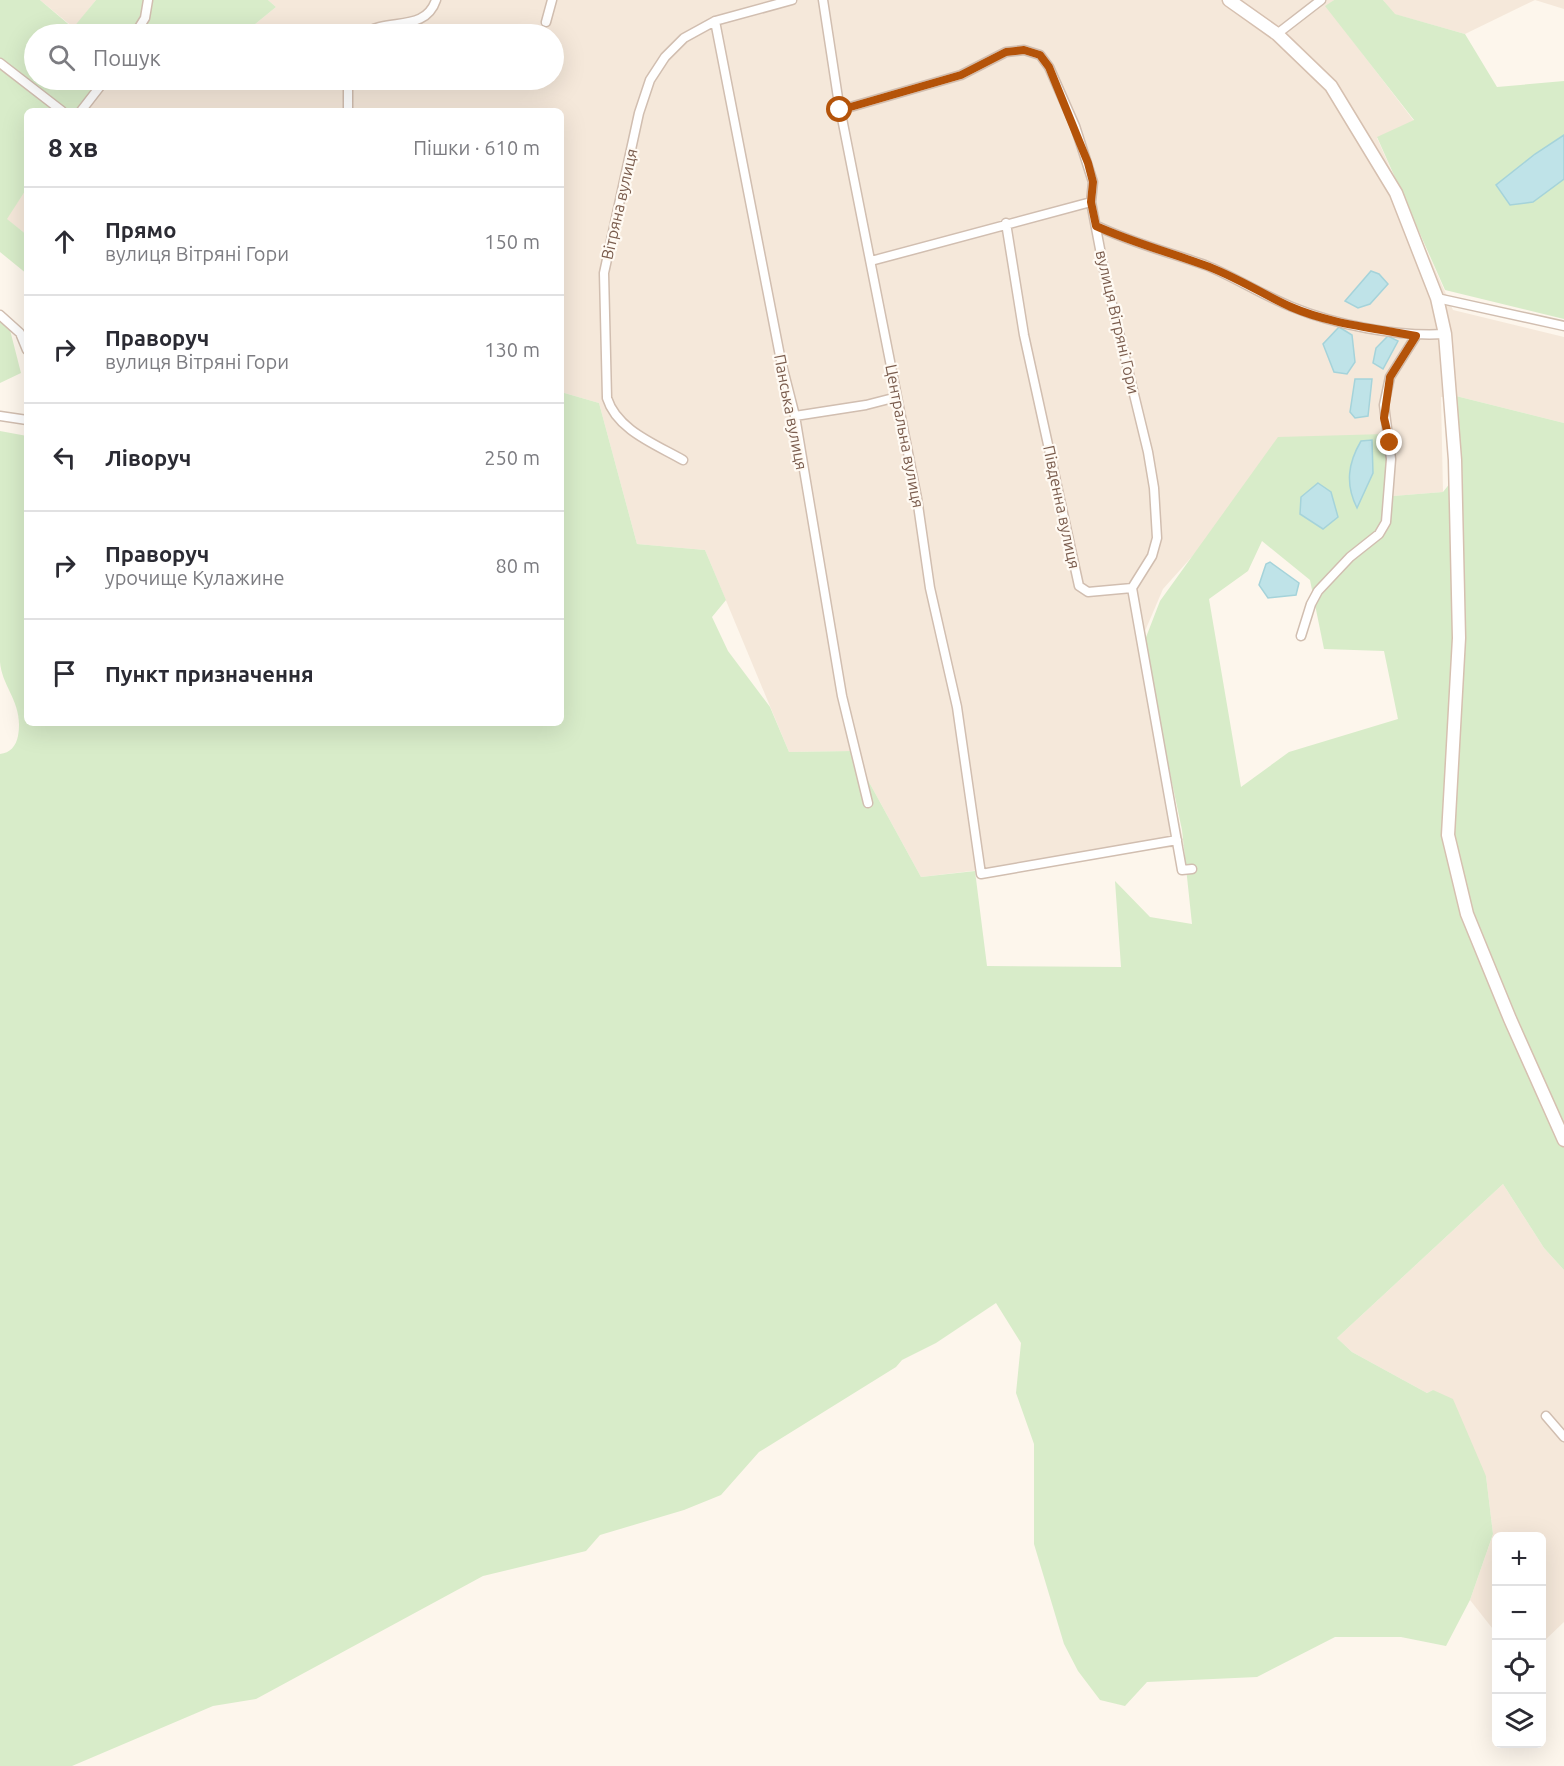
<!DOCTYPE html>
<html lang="uk">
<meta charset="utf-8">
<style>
body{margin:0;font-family:Ubuntu,sans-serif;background:#f2f2f3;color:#2b2b33}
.controls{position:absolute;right:18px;bottom:18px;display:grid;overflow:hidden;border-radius:9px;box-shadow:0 6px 24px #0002}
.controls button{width:54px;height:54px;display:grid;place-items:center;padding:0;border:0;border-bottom:2px solid #e1e1e2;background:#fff;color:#2b2b33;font:30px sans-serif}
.stop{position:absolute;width:18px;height:18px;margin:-14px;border:4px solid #b45309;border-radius:50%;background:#fff}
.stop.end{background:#b45309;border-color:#fff;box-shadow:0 2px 6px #0008}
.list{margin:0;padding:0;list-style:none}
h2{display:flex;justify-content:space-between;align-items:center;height:78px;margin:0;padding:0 24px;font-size:26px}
h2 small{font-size:20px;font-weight:400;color:#7c7c81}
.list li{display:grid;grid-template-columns:39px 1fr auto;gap:18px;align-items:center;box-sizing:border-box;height:108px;padding:0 24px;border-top:2px solid #e1e1e2}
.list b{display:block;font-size:22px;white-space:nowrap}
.list p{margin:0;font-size:20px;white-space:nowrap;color:#7c7c81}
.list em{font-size:20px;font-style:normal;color:#7c7c81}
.icon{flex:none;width:33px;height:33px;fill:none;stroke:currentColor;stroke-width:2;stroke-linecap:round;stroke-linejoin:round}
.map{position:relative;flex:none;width:1564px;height:1766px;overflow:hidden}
.search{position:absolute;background:#fff;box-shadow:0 6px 24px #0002;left:24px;top:24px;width:540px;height:66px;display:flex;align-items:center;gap:15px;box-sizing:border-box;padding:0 21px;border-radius:33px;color:#7c7c81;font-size:22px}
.panel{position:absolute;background:#fff;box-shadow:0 6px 24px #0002;left:24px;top:108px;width:540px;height:618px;border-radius:9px}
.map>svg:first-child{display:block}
.residential{fill:#f5e8da}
.green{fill:#d8ecc9;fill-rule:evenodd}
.water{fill:#bfe3e8;stroke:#a5d3da;stroke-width:1.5}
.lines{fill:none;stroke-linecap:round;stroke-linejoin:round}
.street-casing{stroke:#d1beb0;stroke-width:11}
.secondary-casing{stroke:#d6c0b0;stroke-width:15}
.street{stroke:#fff;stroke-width:8}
.secondary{stroke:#fff;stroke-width:12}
.route{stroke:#b45309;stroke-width:8}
.labels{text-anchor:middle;stroke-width:4.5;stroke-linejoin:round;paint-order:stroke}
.street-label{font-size:16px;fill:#7a5c4d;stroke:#fffaf3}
</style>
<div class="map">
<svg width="1564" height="1766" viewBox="0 0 1564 1766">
<rect width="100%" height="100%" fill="#fdf6ec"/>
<path class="residential" d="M40,0h56l-22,28z
M268,0h1066l-8,6 88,115 -37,17 76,172 111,27v86l-108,-27 -15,1 2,95 -50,4 -8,-62 -188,117 -34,38 -21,49 42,208 -263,31 -69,-126 -63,1 -84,-202 -68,-6 -38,-141 -38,-11v-281h-475l25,-31h443v-46h-311l33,-27z
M1383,0h181v9l-29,-9 -70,34 -71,-20z
M27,188v47l-21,-16z
M1503,1184l41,64 20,22v352l-22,21v-107h-46v97l-26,-33 23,-66 -7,-58 -53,-86 -6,3 -75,-41 -15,-14z"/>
<path class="green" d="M0,0h40l33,28 23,-28h172l8,7 -33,27h-209v46h77l-25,31h-59v77l-20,31 20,16v39l-27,-22z
M1334,0h49l12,14 70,20 32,53 67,-6v238l-119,-29 -68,-153 37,-17 -89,-114z
M0,318l9,8 12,47 -21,10z
M561,392l38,11 38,141 68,6 21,50 -14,17 16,34 42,56 19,45 63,-1 69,126 54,-6 12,95 134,1 -6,-86 35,36 42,7 -10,-94 -39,-185 17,-44 118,-164 107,-3 8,62 50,-4 12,-15 1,-81 108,27v847l-20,-22 -41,-64 -166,154 15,14 75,41 6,-3 20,9 33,77 7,58 -23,66 -24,46 -45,-9h-66l-78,40 -110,5 -22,24 -25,-6 -22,-29 -14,-27 -30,-100v-100l-18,-51 5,-50 -25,-40 -60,40 -34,17 -6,7 -137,85 -38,43 -37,15 -84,25 -14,16 -103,25 -227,123 -43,7 -141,60h-72v-1012c10,-1 16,-8 18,-18 6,-33 -16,-48 -18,-74 0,-76 0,-154 0,-231l27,5v287h534zM1262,541l48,39 14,69 60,2 14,68 -109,33 -48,35 -32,-188 39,-28z"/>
<path class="water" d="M1564,135v44l-31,23 -23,3 -14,-20 39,-31z
M1371,271l8,3 9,10 -18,20 -12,4 -13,-7z
M1339,327l13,8 3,27 -8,12 -13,-2 -11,-28z
M1388,336l10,5 -15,28 -10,-6 3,-15z
M1355,379h17l-4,37 -13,2 -5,-6z
M1372,440l1,33 -16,35c-12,-24 -9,-45 4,-67z
M1318,483l13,9 7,25 -15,12 -23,-15 1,-17z
M1270,562l29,21 -3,12 -28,3 -9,-13 7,-21z"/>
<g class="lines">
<g class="street-casing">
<path id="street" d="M823,0l15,98 79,400 13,90 27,119 24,167 196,-34
M715,21l66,340 14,55 47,280 26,107
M546,22l6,-22
M135,34l10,-16 3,-18
M364,34c23,-17 61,-1 72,-34
M1277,34l44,-34
M0,63l62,48
M840,110l121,-35 45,-23 18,-2 16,5 9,12 26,59 18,56 -2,20 14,73 43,177 6,36 3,50 -5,18 -20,32
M81,111l24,-31
M348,111v-31
M1006,223l18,112 55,251 9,6 44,-4
M1097,226c35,17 71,26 108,39 30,12 57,30 87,42 44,18 106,30 153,27
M871,261l220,-59
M1437,298l127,28
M0,315l20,18 7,17
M0,416l27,4
M795,416l71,-11 31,-8
M683,460c-28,-16 -66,-30 -76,-62l-3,-125 35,-160 11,-33 15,-23 19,-19 31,-17 77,-21
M1132,588l50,282 10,-1
M1301,636l10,-32 7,-13 32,-34 29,-23 7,-12 5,-63 -7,-54 6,-28 26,-41
M1546,1416l18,21"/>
</g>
<g class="secondary-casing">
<path id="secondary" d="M1229,0l48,34 54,52 65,107 41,105 8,36 10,126 4,178 -11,197 19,79 43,105 54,121"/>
</g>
<use href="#street" class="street"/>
<use href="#secondary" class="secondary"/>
</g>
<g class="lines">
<path class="route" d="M840,110l121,-35 45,-23 18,-2 16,5 9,12 39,96 5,19 -2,20 5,24c35,16 72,26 108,39 31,11 58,29 87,42 39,17 84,21 125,29l-26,41 -6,41 6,25"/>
</g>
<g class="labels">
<g class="street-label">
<text transform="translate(619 204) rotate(-77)" y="6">Вітряна вулиця</text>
<text transform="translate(1118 322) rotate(77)" y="6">вулиця Вітряні Гори</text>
<text transform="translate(791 412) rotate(79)" y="6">Панська вулиця</text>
<text transform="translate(905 436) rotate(79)" y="6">Центральна вулиця</text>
<text transform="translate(1062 507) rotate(78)" y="6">Південна вулиця</text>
</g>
</g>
</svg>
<div class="controls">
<button>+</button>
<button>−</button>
<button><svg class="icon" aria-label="locate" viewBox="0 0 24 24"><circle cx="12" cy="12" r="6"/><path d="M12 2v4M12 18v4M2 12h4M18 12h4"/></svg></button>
<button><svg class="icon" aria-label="layers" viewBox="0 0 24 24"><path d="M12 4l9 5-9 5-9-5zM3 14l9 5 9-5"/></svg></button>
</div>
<div class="stop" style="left:840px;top:110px"></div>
<div class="stop end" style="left:1390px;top:443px"></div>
<div class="search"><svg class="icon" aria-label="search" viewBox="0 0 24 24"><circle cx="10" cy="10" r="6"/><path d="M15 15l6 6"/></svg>Пошук</div>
<section class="panel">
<h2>8 хв<small>Пішки · 610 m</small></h2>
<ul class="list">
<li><svg class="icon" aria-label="ahead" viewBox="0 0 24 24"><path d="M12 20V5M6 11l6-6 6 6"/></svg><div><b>Прямо</b><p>вулиця Вітряні Гори</p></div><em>150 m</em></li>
<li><svg class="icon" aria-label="right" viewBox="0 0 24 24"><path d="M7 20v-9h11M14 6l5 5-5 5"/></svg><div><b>Праворуч</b><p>вулиця Вітряні Гори</p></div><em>130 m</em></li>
<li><svg class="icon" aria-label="left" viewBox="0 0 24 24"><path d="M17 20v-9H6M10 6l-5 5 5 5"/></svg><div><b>Ліворуч</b></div><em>250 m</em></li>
<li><svg class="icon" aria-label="right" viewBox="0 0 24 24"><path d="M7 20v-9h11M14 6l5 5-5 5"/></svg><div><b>Праворуч</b><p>урочище Кулажине</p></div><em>80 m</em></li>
<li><svg class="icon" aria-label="arrive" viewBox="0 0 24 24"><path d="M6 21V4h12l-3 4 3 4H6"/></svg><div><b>Пункт призначення</b></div></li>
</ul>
</section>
</div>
